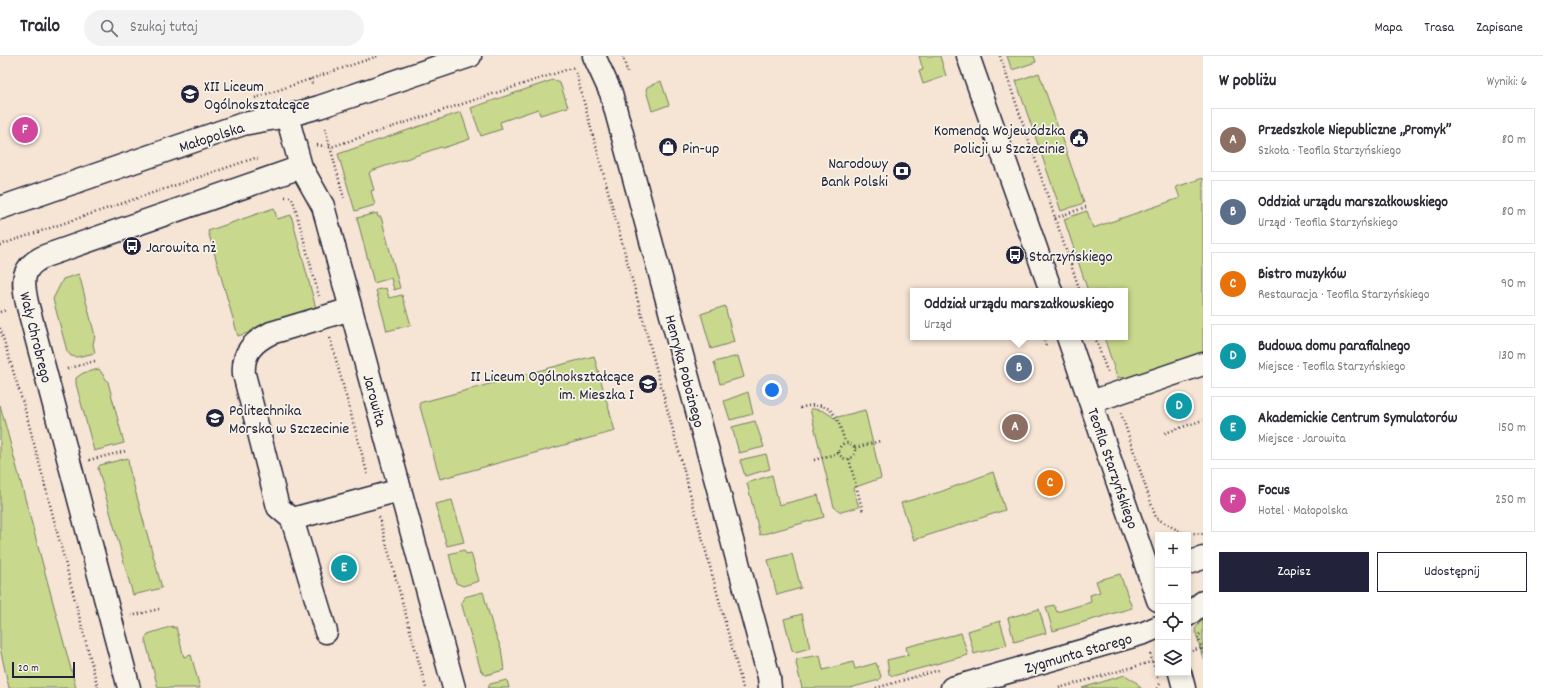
<!DOCTYPE html>
<html lang="pl">
<meta charset="utf-8">
<style>
body{margin:0;font-family:Dekko,sans-serif;background:#f2f2f3;color:#2b2b33}
.controls{position:absolute;right:12px;bottom:12px;display:grid;overflow:hidden;border-radius:0px;box-shadow:0 2px 6px #0003}
.controls button{width:36px;height:36px;display:grid;place-items:center;padding:0;border:0;border-bottom:1px solid #e1e1e2;background:#fff;color:#2b2b33;font:20px sans-serif}
.scale{position:absolute;left:12px;bottom:10px;width:63px;box-sizing:border-box;padding-left:4px;border:2px solid #22223b;border-top:0;font-size:11px;line-height:14px;white-space:nowrap;color:#22223b;-webkit-text-stroke:3px #f7f3e8;paint-order:stroke}
.you{position:absolute;left:772px;top:334px;width:14px;height:14px;margin:-10px;border:3px solid #fff;border-radius:50%;background:#1a73e8;box-shadow:0 0 0 6px #1a73e833}
.badge{display:grid;place-items:center;width:26px;height:26px;border-radius:50%;background:#22223b;color:#fff;font-size:13px;font-weight:700}
.pin{position:absolute;translate:-50% -50%;border:2px solid #fff;box-shadow:0 1px 4px #0006}
.popup{position:absolute;left:910px;top:232px;width:218px;height:52px;box-sizing:border-box;display:grid;place-content:center;border-radius:0px;background:#fff;filter:drop-shadow(0 1px 3px #0005);font-size:13px;white-space:nowrap;color:#7c7c81}
.popup b{font-size:15px;color:#2b2b33}
.popup::after{content:'';position:absolute;left:50%;top:100%;margin-left:-8px;border:8px solid transparent;border-top-color:#fff}
.list{margin:0;padding:0;list-style:none}
h2{display:flex;justify-content:space-between;align-items:center;height:52px;margin:0;padding:0 16px;font-size:17px}
h2 small{font-size:13px;font-weight:400;color:#7c7c81}
.list li{display:grid;grid-template-columns:26px 1fr auto;gap:12px;align-items:center;box-sizing:border-box;height:64px;margin:0 8px 8px;padding:0 8px;border:1px solid #e1e1e2;border-radius:0px}
.list b{display:block;font-size:15px;white-space:nowrap}
.list p{margin:0;font-size:13px;white-space:nowrap;color:#7c7c81}
.list em{font-size:13px;font-style:normal;color:#7c7c81}
.actions{display:flex;gap:8px;padding:12px 16px}
.actions a{flex:1;padding:9px 0;border:1px solid #22223b;border-radius:0px;text-align:center;font-size:14px;color:#22223b}
.actions .main{background:#22223b;color:#fff}
.icon{flex:none;width:22px;height:22px;fill:none;stroke:currentColor;stroke-width:2;stroke-linecap:round;stroke-linejoin:round}
.map{position:relative;flex:none;width:1203px;height:632px;overflow:hidden}
header{display:flex;align-items:center;gap:24px;box-sizing:border-box;height:56px;padding:0 20px;background:#fff;border-bottom:1px solid #e1e1e2}
header strong{font-size:19px}
nav{display:flex;gap:22px;margin-inline-start:auto;font-size:14px}
.search{width:280px;height:36px;background:#f2f2f3;display:flex;align-items:center;gap:10px;box-sizing:border-box;padding:0 14px;border-radius:22px;color:#7c7c81;font-size:15px}
main{display:flex}
aside{flex:1;background:#fff}
.map>svg:first-child{display:block}
.green{fill:#c8d88c;stroke:#757d64}
.lines{fill:none;stroke-linecap:round;stroke-linejoin:round}
.minor-casing{stroke:#22223b;stroke-width:25}
.path{stroke:#22223b;stroke-width:2.5;stroke-dasharray:1 3;stroke-linecap:butt}
.minor{stroke:#f7f3e8;stroke-width:22}
.labels{text-anchor:middle;stroke-width:3.5;stroke-linejoin:round;paint-order:stroke}
.poi-label{font-size:16px;fill:#22223b;stroke:#f7f3e8;text-anchor:start}
.street-label{font-size:16px;fill:#22223b;stroke:#f7f3e8}
</style>
<header>
<strong>Trailo</strong>
<div class="search"><svg class="icon" aria-label="search" viewBox="0 0 24 24"><circle cx="10" cy="10" r="6"/><path d="M15 15l6 6"/></svg>Szukaj tutaj</div>
<nav><a>Mapa</a><a>Trasa</a><a>Zapisane</a></nav>
</header>
<main>
<div class="map">
<svg width="1203" height="632" viewBox="0 0 1203 632">
<rect width="100%" height="100%" fill="#f6e4d4"/>
<filter id="ink" filterUnits="userSpaceOnUse"><feTurbulence type="fractalNoise" baseFrequency=".025" numOctaves="2"/><feDisplacementMap in="SourceGraphic" scale="8" xChannelSelector="R" yChannelSelector="G"/><feConvolveMatrix kernelMatrix="1 2 1 2 8 2 1 2 1" color-interpolation-filters="sRGB"/></filter>
<g filter="url(#ink)">
<path class="green" d="M919,0h21l6,20 -23,8 -4,-13 4,-1z
M1007,0h27l2,6 -24,8z
M1039,17l45,130 -23,8 -45,-130z
M553,24l7,3 8,24 -28,8 -2,-6 -38,13 2,7 -21,7 -10,-28z
M661,25l8,24 -17,6 -6,-21 1,-3z
M461,56l9,27 -27,9 -2,-1 -70,24 -2,2 5,17 -3,1 4,14 -20,6 -17,-57z
M1203,122v180l-64,22 -22,-3 -13,-40h21v-46h-37l-24,-72 23,-8 6,17 87,-30 -4,-11z
M274,152l3,11 14,-4 26,97 -79,24 -30,-105z
M377,157l1,4h3l19,71 -6,2 -3,-12 -17,5 -17,-65z
M79,218l16,62 -2,8 2,9 -18,4 -6,-1 -4,-5 -14,-52 10,-20z
M386,232l3,10 13,-3 9,30 -24,6 -11,-41z
M725,250l9,36 -23,7 -10,-35z
M594,300l21,75 -175,48 -21,-76z
M738,300l6,21 -24,7 -6,-22z
M99,313l9,13 16,61 -30,8 -18,-67v-6l7,-5z
M748,336l5,22 -23,6 -6,-19z
M0,349l76,283h-67l-9,-40z
M810,353c10,0 16,2 24,9l31,-8 16,68 -28,10 6,19 -18,5 -7,-5z
M755,365l9,26 -25,6 -7,-26z
M766,398l4,15 -25,7 -5,-16z
M128,402l1,10 33,120 -29,7 -35,-127 2,-3z
M993,416l12,38 -91,30 -13,-37 39,-11z
M772,419l7,30 39,-10 6,22 -64,18 -13,-52z
M452,444l12,42 -17,4 -12,-42z
M464,494l2,4 5,-1 8,28 -16,5 -7,-3 -7,-29z
M792,498l9,34 -24,7 -9,-35z
M1120,518l12,34 -79,23 -7,-24 8,-2 3,7 34,-10 -1,-7 10,-3 -4,-11z
M483,536l10,36 8,20 3,22 -18,5 -5,-4 -20,-69 3,-2v-3z
M1039,553l7,24 -32,9 -6,-24z
M802,558l8,34 -15,4 -3,-2 -8,-31z
M1203,563v40l-8,-30z
M1000,565l7,24 -33,9 -6,-23z
M173,570v2l3,-1 8,30 7,-2 9,33h-42l-13,-49 3,-5z
M961,577l7,22 -75,21 -4,-2 -2,-14 21,-5 -2,-8z
M820,599l3,15 30,-8 2,7 21,-6 5,13 -2,4 -29,8h-48l-6,-25 1,-4z
M1125,619l11,7 5,6h-59z
M507,624l2,8h-21l2,-4z"/>
<g class="lines">
<g class="minor-casing">
<path id="minor" d="M594,0l17,37 158,584 1,11
M968,0l83,235
M287,60l14,51 22,39 131,482
M0,152l243,-84 44,-8 32,-9 151,-51
M1068,281l90,263
M1091,346l112,-38
M292,463l108,-29
M1188,507l15,-5
M1188,559l15,-13
M326,576l-34,-113 -14,-12 -34,-133c-2,-21 9,-32 27,-41l80,-24
M1180,617l4,15
M129,632l-102,-385c-5,-23 -6,-36 18,-47l256,-89
M952,632l192,-55 14,-6"/>
</g>
<path class="path" d="M623,0l5,19
M1000,0l80,235
M576,17l167,615
M310,23l3,7
M255,42l123,-42
M325,72l19,70
M317,89l14,2 244,-80
M285,141h5l3,3 26,96
M1055,162l31,-11
M0,189l255,-87 3,1
M0,256l6,-2
M0,272l26,85 72,275
M1043,281l3,9
M1095,281l13,37
M330,282l38,138
M67,313l28,-8
M800,352c32,-10 37,8 45,34
M1121,357l35,105 25,14 22,2
M1165,377l38,-13
M839 395a8 8 0 1 1 16 0a8 8 0 1 1-16 0Z
M855,392l25,-7
M849,403l14,53
M89,404l37,-9
M814,404l25,-7
M379,461l47,171
M131,560l28,-7
M1200,578l-2,2 5,17
M1188,596l14,-4
M1150,598l8,24
M876,632l63,-18
M1059,632l99,-28
M1157,632l3,-4"/>
<use href="#minor" class="minor"/>
</g>
</g>
<defs>
<g id="school-disc" transform="scale(1)"><circle r="9.5" fill="#22223b" stroke="#f7f3e8"/><path d="M0-5L7-2L0 1L-7-2ZM-4 1L0 2.5L4 1V4Q0 6-4 4Z" fill="#fff"/></g>
<g id="civic-disc" transform="scale(1)"><circle r="9.5" fill="#22223b" stroke="#f7f3e8"/><path d="M-.6-6.5H3V-4.5H.6V-3L4-1V1h2V6H-6V1h2V-1L-.6-3ZM-1.2 2.5V6h2.4V2.5Z" fill="#fff"/></g>
<g id="shop-disc" transform="scale(1)"><circle r="9.5" fill="#22223b" stroke="#f7f3e8"/><path d="M-5-2.5h2.3a2.7 3.5 0 0 1 5.4 0H5L5.5 6h-11ZM-1.5-2.5h3a1.5 2.3 0 0 0-3 0Z" fill="#fff"/></g>
<g id="bank-disc" transform="scale(1)"><circle r="9.5" fill="#22223b" stroke="#f7f3e8"/><path d="M-6-4H6V4H-6ZM0-2.3a2.3 2.3 0 1 0 0 4.6a2.3 2.3 0 1 0 0-4.6Z" fill="#fff"/></g>
<g id="bus-disc" transform="scale(1)"><circle r="9.5" fill="#22223b" stroke="#f7f3e8"/><path d="M-5-6H5V4H4V6H2V4H-2V6H-4V4H-5ZM-3.5-4V0h7V-4ZM-3.5 1.2v1.5H-2V1.2ZM2 1.2v1.5H3.5V1.2Z" fill="#fff"/></g>
<g id="university-disc" transform="scale(1)"><circle r="9.5" fill="#22223b" stroke="#f7f3e8"/><path d="M0-5L7-2L0 1L-7-2ZM-4 1L0 2.5L4 1V4Q0 6-4 4Z" fill="#fff"/></g>
</defs>
<g fill-rule="evenodd">
<use href="#school-disc" x="190" y="38"/>
<use href="#civic-disc" x="1079" y="82"/>
<use href="#shop-disc" x="668" y="91"/>
<use href="#bank-disc" x="902" y="115"/>
<use href="#bus-disc" x="132" y="190"/>
<use href="#bus-disc" x="1015" y="199"/>
<use href="#university-disc" x="648" y="328"/>
<use href="#university-disc" x="215" y="362"/>
</g>
<g class="labels">
<g class="poi-label">
<text x="204" y="35">XII Liceum<tspan x="204" dy="18">Ogólnokształcące</tspan></text>
<text x="1065" y="79" text-anchor="end">Komenda Wojewódzka<tspan x="1065" dy="18">Policji w Szczecinie</tspan></text>
<text x="682" y="97">Pin-up</text>
<text x="888" y="112" text-anchor="end">Narodowy<tspan x="888" dy="18">Bank Polski</tspan></text>
<text x="146" y="196">Jarowita nż</text>
<text x="1029" y="205">Starzyńskiego</text>
<text x="634" y="325" text-anchor="end">II Liceum Ogólnokształcące<tspan x="634" dy="18">im. Mieszka I</tspan></text>
<text x="229" y="359">Politechnika<tspan x="229" dy="18">Morska w Szczecinie</tspan></text>
</g>
<g class="street-label">
<text transform="translate(211 80) rotate(-18)" y="6">Małopolska</text>
<text transform="translate(37 281) rotate(76)" y="6">Wały Chrobrego</text>
<text transform="translate(686 315) rotate(75)" y="6">Henryka Pobożnego</text>
<text transform="translate(376 344) rotate(75)" y="6">Jarowita</text>
<text transform="translate(1114 412) rotate(71)" y="6">Teofila Starzyńskiego</text>
<text transform="translate(1078 596) rotate(-16)" y="6">Zygmunta Starego</text>
</g>
</g>
</svg>
<div class="controls">
<button>+</button>
<button>−</button>
<button><svg class="icon" aria-label="locate" viewBox="0 0 24 24"><circle cx="12" cy="12" r="6"/><path d="M12 2v4M12 18v4M2 12h4M18 12h4"/></svg></button>
<button><svg class="icon" aria-label="layers" viewBox="0 0 24 24"><path d="M12 4l9 5-9 5-9-5zM3 14l9 5 9-5"/></svg></button>
</div>
<div class="scale">20 m</div>
<div class="you"></div>
<div class="pin badge" style="left:1015px;top:371px;background:#8d6e63">A</div>
<div class="pin badge" style="left:1019px;top:312px;background:#5c6f8a">B</div>
<div class="popup"><b>Oddział urządu marszałkowskiego</b>Urząd</div>
<div class="pin badge" style="left:1050px;top:427px;background:#e8710a">C</div>
<div class="pin badge" style="left:1179px;top:350px;background:#0f9aa8">D</div>
<div class="pin badge" style="left:344px;top:512px;background:#0f9aa8">E</div>
<div class="pin badge" style="left:25px;top:74px;background:#d1479c">F</div>
</div>
<aside>
<h2>W pobliżu<small>Wyniki: 6</small></h2>
<ul class="list">
<li><span class="badge" style="background:#8d6e63">A</span><div><b>Przedszkole Niepubliczne „Promyk”</b><p>Szkoła · Teofila Starzyńskiego</p></div><em>80 m</em></li>
<li><span class="badge" style="background:#5c6f8a">B</span><div><b>Oddział urządu marszałkowskiego</b><p>Urząd · Teofila Starzyńskiego</p></div><em>80 m</em></li>
<li><span class="badge" style="background:#e8710a">C</span><div><b>Bistro muzyków</b><p>Restauracja · Teofila Starzyńskiego</p></div><em>90 m</em></li>
<li><span class="badge" style="background:#0f9aa8">D</span><div><b>Budowa domu parafialnego</b><p>Miejsce · Teofila Starzyńskiego</p></div><em>130 m</em></li>
<li><span class="badge" style="background:#0f9aa8">E</span><div><b>Akademickie Centrum Symulatorów</b><p>Miejsce · Jarowita</p></div><em>150 m</em></li>
<li><span class="badge" style="background:#d1479c">F</span><div><b>Focus</b><p>Hotel · Małopolska</p></div><em>250 m</em></li>
</ul>
<div class="actions"><a class="main">Zapisz</a><a>Udostępnij</a></div>
</aside>
</main>
